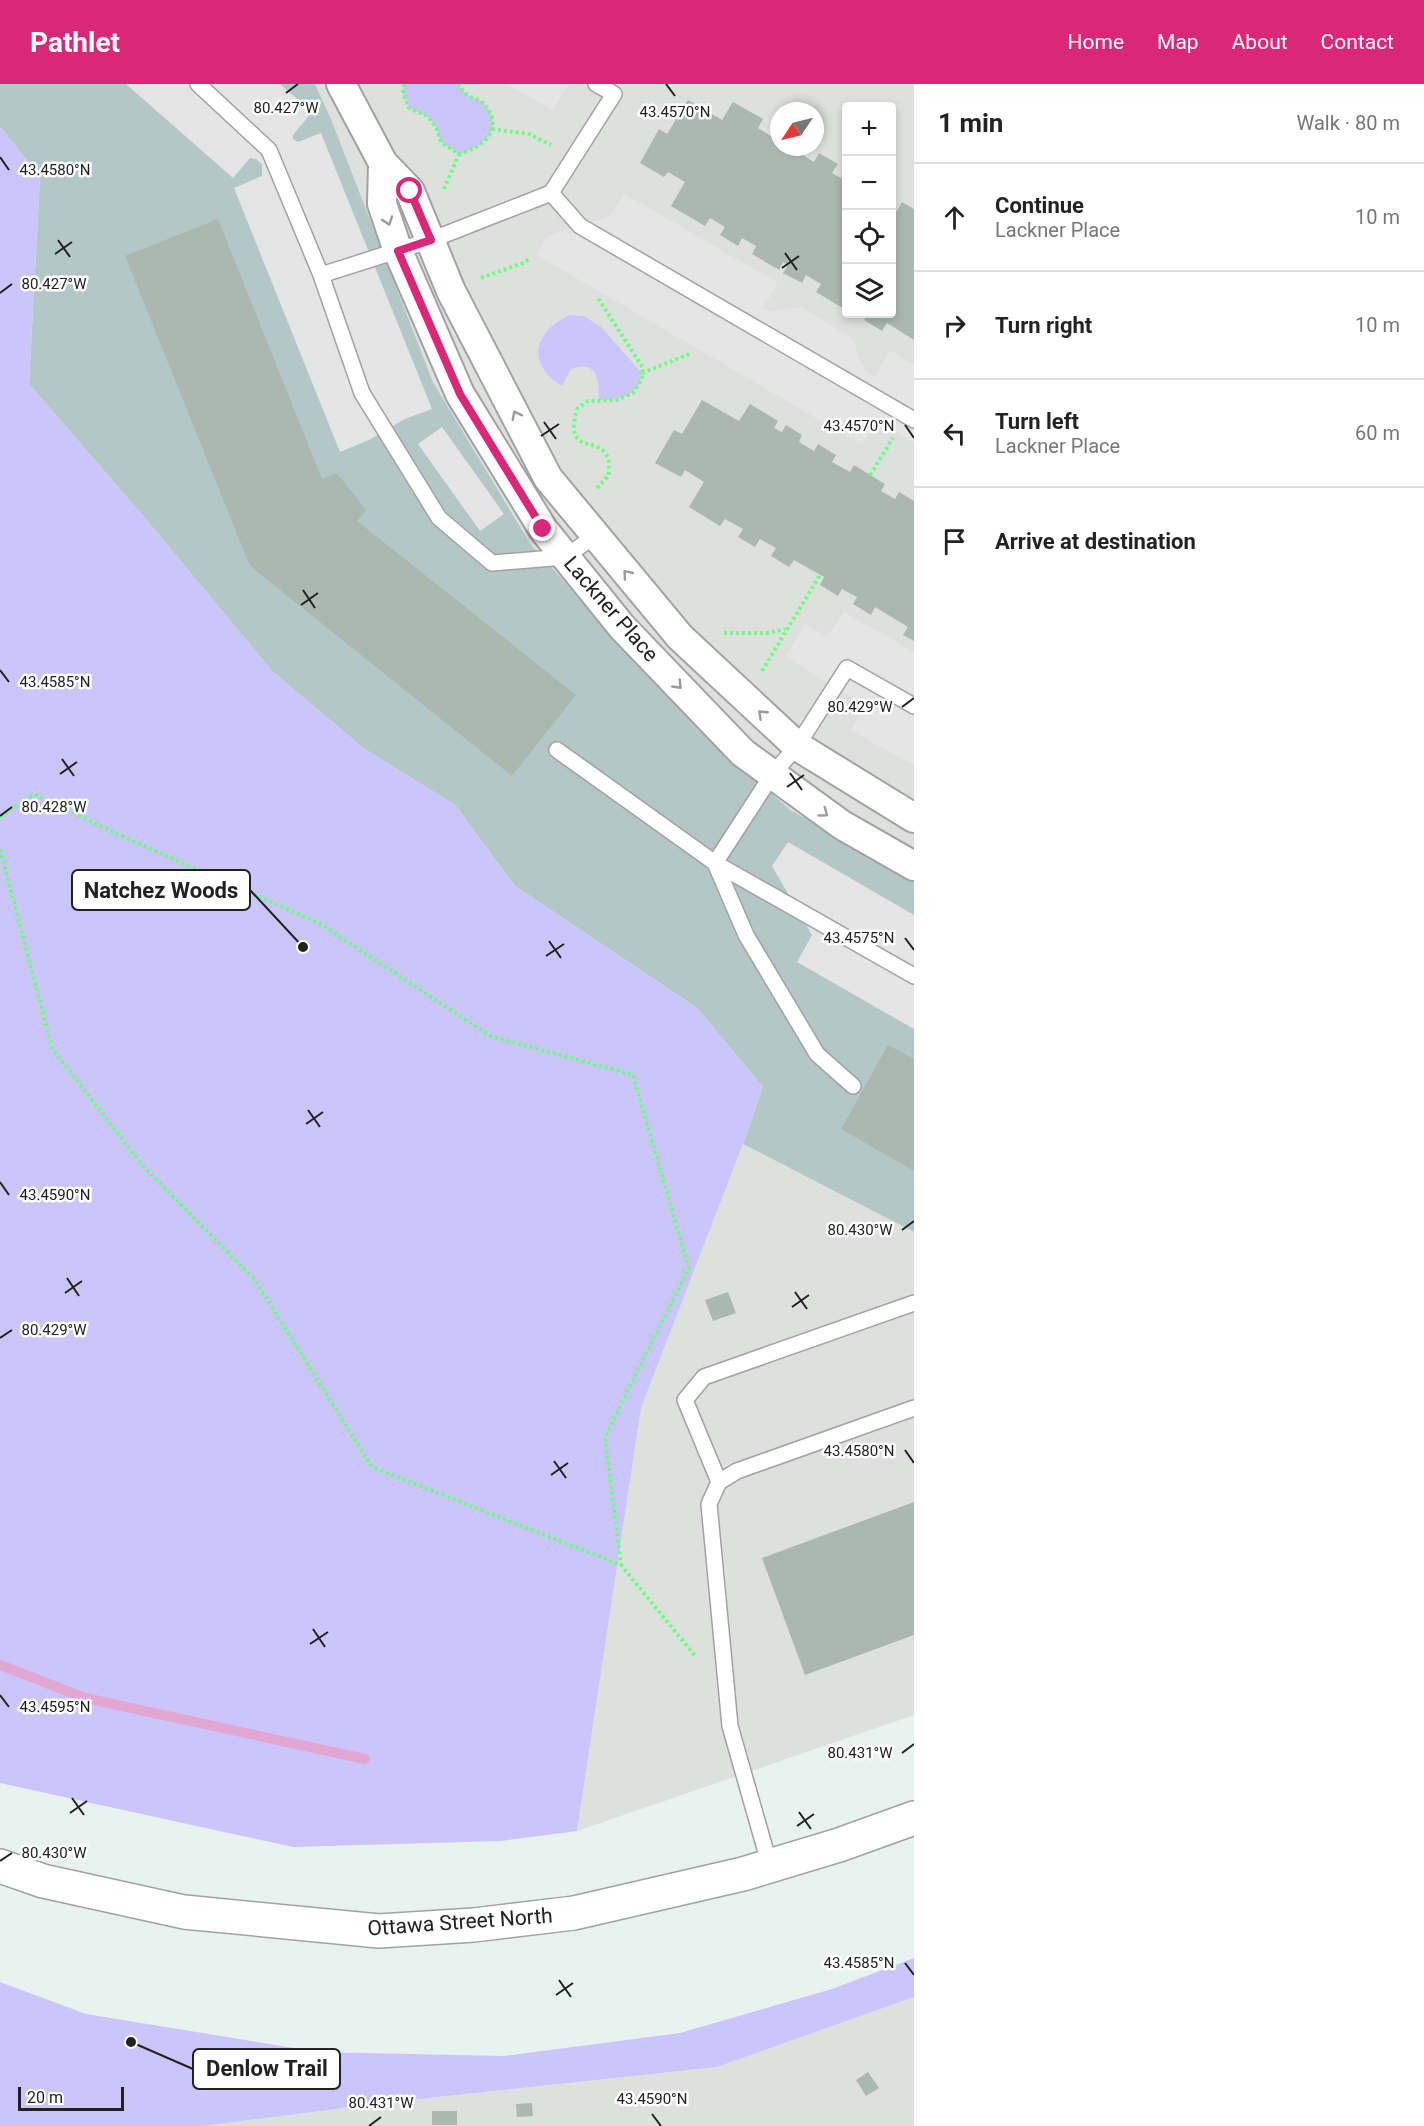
<!DOCTYPE html>
<meta charset="utf-8">
<style>
body{margin:0;font-family:Roboto,sans-serif;background:#f6f6f6;color:#222}
.controls{position:absolute;right:18px;top:18px;display:grid;overflow:hidden;border-radius:6px;box-shadow:0 3px 9px #0003}
.controls button{width:54px;height:54px;display:grid;place-items:center;padding:0;border:0;border-bottom:2px solid #e0e0e0;background:#fff;color:#222;font:30px sans-serif}
.compass{position:absolute;left:770px;top:18px;width:54px;height:54px;border-radius:50%;background:#fff;box-shadow:0 3px 9px #0003;rotate:235deg}
.scale{position:absolute;left:18px;bottom:15px;width:106px;box-sizing:border-box;padding-left:6px;border:3px solid #212121;border-top:0;font-size:16px;line-height:21px;white-space:nowrap;color:#212121;-webkit-text-stroke:4px #fff;paint-order:stroke}
.stop{position:absolute;width:18px;height:18px;margin:-14px;border:4px solid #db2777;border-radius:50%;background:#fff}
.stop.end{background:#db2777;border-color:#fff;box-shadow:0 2px 6px #0008}
.list{margin:0;padding:0;list-style:none}
h2{display:flex;justify-content:space-between;align-items:center;height:78px;margin:0;padding:0 24px;font-size:26px}
h2 small{font-size:20px;font-weight:400;color:#767676}
.list li{display:grid;grid-template-columns:39px 1fr auto;gap:18px;align-items:center;box-sizing:border-box;height:108px;padding:0 24px;border-top:2px solid #e0e0e0}
.list b{display:block;font-size:22px;white-space:nowrap}
.list p{margin:0;font-size:20px;white-space:nowrap;color:#767676}
.list em{font-size:20px;font-style:normal;color:#767676}
.icon{flex:none;width:33px;height:33px;fill:none;stroke:currentColor;stroke-width:2;stroke-linecap:round;stroke-linejoin:round}
.map{position:relative;flex:none;width:914px;height:2042px;overflow:hidden}
header{display:flex;align-items:center;gap:36px;box-sizing:border-box;height:84px;padding:0 30px;background:#db2777;color:#fff}
header strong{font-size:28px}
nav{display:flex;gap:33px;margin-inline-start:auto;font-size:21px}
main{display:flex}
aside{flex:1;background:#fff}
.map>svg:first-child{display:block}
.residential{fill:#dee0de;fill-rule:evenodd}
.construction{fill:#b3c7c7}
.park{fill:#cbc5fc}
.parking{fill:#e5e5e5}
.lines{fill:none;stroke-linecap:round;stroke-linejoin:round}
.stream{stroke:#e1a7d2;stroke-width:10}
.building{fill:#aab8b0}
.service-casing{stroke:#a2a2a2;stroke-width:18}
.minor-casing{stroke:#a2a2a2;stroke-width:32}
.tertiary-casing{stroke:#a2a2a2;stroke-width:36}
.path{stroke:#6cff7f;stroke-width:4;stroke-dasharray:3 3;stroke-linecap:butt}
.service{stroke:#fff;stroke-width:15}
.minor{stroke:#fff;stroke-width:28}
.tertiary{stroke:#fff;stroke-width:33}
.oneway{stroke:#9b9b9b}
.route{stroke:#db2777;stroke-width:8}
.ticks{fill:none;stroke:#212121;stroke-width:2}
.labels{text-anchor:middle;stroke-width:5;stroke-linejoin:round;paint-order:stroke}
.street-label{font-size:21px;fill:#212121;stroke:#fff}
.ticks-label{font-size:15px;text-anchor:middle;fill:#212121;stroke:#fff;stroke-width:5;stroke-linejoin:round;paint-order:stroke}
.leader{fill:none;stroke:#212121;stroke-width:2}
.callout-dot{fill:#212121;stroke:#fff;stroke-width:2}
.callout{fill:#fff;stroke:#212121;stroke-width:2}
.callout-label{font-size:22px;text-anchor:middle;font-weight:bold;fill:#212121}
</style>
<header>
<strong>Pathlet</strong>
<nav><a>Home</a><a>Map</a><a>About</a><a>Contact</a></nav>
</header>
<main>
<div class="map">
<svg width="914" height="2042" viewBox="0 0 914 2042">
<rect width="100%" height="100%" fill="#e8f2ef"/>
<path class="residential" d="M315,0h599v792l-124,-66 -104,-96 -155,-169 -98,-163 -102,-263zM846,22h46v208h-46zM779,27h36v36h-36z
M743,1060l171,88v483l-337,116 64,-423z
M914,1913v129h-711l188,-24 326,-35z"/>
<path class="construction" d="M0,0h315l16,35 102,263 98,163 155,169 104,96 124,66v356l-171,-88 20,-57 -66,-79 -182,-122 -60,-81 -92,-57 -91,-77 -128,-154 -115,-133 11,-208 -40,-49z"/>
<path class="park" d="M404,0h55c2,4 5,9 9,11 5,4 12,4 16,9 22,25 -1,43 -25,50l-18,-12 -5,-15 -9,-11 -18,-8 -6,-14z
M0,43l40,49 -11,208 115,133 128,154 91,77 92,57 60,81 182,122 66,79 -20,57 -102,264 -64,423 -76,10 -208,6 -293,-64z
M570,231l14,1 17,11 41,46c-2,23 -23,27 -43,27 0,-20 -1,-41 -28,-31l-9,17c-36,-22 -29,-54 8,-71z
M914,1874v39l-197,70 -326,35 -188,24h-203v-144l86,32 233,38 185,4 176,-23 152,-44z"/>
<path class="parking" d="M126,0h154l32,28 -19,23v4l5,3 23,-9 111,276 -27,10 -36,21 -29,12 -106,-264 28,-12v-12l-6,-5 -6,-1 -17,20z
M506,0h65l-4,2 -14,24z
M625,110l153,89 -15,25 4,3 34,-4 51,31 13,33 10,6 15,-26 24,14v78l-37,-22 -15,24 -325,-190 10,-19 63,-20z
M442,343l62,87 -24,17 -62,-87z
M844,528l70,40v113l-64,-35 15,-27 -11,-4 -68,-42 19,-33 22,12z
M788,758l126,73v114l-117,-67 15,-27 -40,-69z"/>
<g class="lines">
<path class="stream" d="M0,1581l85,33 280,61"/>
</g>
<path class="building" d="M688,16l34,20 11,-18 30,17 -5,9 21,13v6h22l-3,5 16,10 5,-9 19,11 -6,9 14,8v129l-30,-18 5,-8 -15,-9 -4,8 -19,-10 5,-8 -5,-3 -4,8 -27,-16 4,-8 -14,-8 -4,8 -18,-11 5,-8 -15,-9 -5,8 -34,-20 14,-24 -17,-10 -4,5 -24,-14 19,-34 8,5z
M902,118l12,7v131l-27,-17 -5,8 -18,-11 4,-6h24v-106l5,3z
M218,135l104,260 15,-6 29,37 -9,11 219,174 -64,81 -262,-210 -125,-310z
M702,316l37,21 11,-17 28,17 -4,7 8,4 4,-7 16,10 -3,7 15,9 4,-7 18,11 -4,7 18,10 4,-7 31,19 -4,7 14,8 4,-7 15,9v140l-11,-6 5,-8 -33,-20 -4,8 -18,-11 4,-7 -15,-8 -4,7 -18,-11 4,-8 -30,-17 -5,7 -18,-11 5,-8 -16,-9 -5,8 -17,-10 5,-8 -18,-10 -5,7 -31,-19 15,-25 -19,-12 -4,7 -26,-14 19,-33 8,4z
M888,961l26,14v112l-73,-42z
M728,1208l8,21 -23,8 -8,-21z
M914,1418v133l-109,40 -43,-117z
M868,1988l11,16 -13,8 -10,-16z
M532,2019l1,13 -16,1 -1,-13z
M432,2027h25v14h-25z"/>
<g class="lines">
<g class="service-casing">
<path id="service" d="M198,0l71,66 52,125
M551,109l29,33 334,194
M596,451l-31,22 -73,6 -53,-45 -77,-125 -41,-118 110,-35 120,-47 63,-99 -18,-10
M914,622l-67,-38 -50,78 -25,29 -57,88 199,113
M557,666l158,113 31,72 71,119 36,32
M719,1398l-34,-82 19,-23 210,-74
M770,1782l-40,-140 -21,-222 10,-22 18,-11 177,-63"/>
</g>
<g class="minor-casing">
<path id="minor" d="M341,0l42,79 27,28 41,100 97,187 132,159 117,109 117,72
M383,79l-1,41 16,47 62,143 83,135 79,98 121,126 99,72 72,41"/>
</g>
<g class="tertiary-casing">
<path id="tertiary" d="M0,1782l43,15 141,31 195,19 95,-6 100,-12 169,-39 96,-29 75,-27"/>
</g>
<path class="path" d="M404,0l-1,10 6,14 18,8 9,11 5,15 18,12c24,-7 47,-25 25,-50 -4,-5 -11,-5 -16,-9 -4,-2 -7,-7 -9,-11
M492,45l37,5 22,11
M444,105l15,-35
M481,194l42,-15 8,-5
M642,289l50,-20
M870,391l23,-37
M597,404l12,-13c0,-6 1,-14 -2,-19 -11,-21 -43,0 -30,-47l11,-8 29,-1 16,-7 9,-14 1,-11 -45,-70
M724,549h43l18,-4
M762,587l58,-96
M0,733l34,-23 83,40 204,90 169,112 143,39 56,193 -84,169 16,128
M0,765l52,199 91,118 112,114 117,187 249,98 75,92"/>
<use href="#service" class="service"/>
<use href="#minor" class="minor"/>
<use href="#tertiary" class="tertiary"/>
</g>
<defs><path id="oneway-chevron" d="M-2-3.5L2.5 0L-2 3.5" fill="none" stroke-width="1.6" stroke-linecap="round" stroke-linejoin="round" transform="scale(1.5)"/></defs>
<g class="oneway">
<use href="#oneway-chevron" transform="translate(388 137) rotate(71)"/>
<use href="#oneway-chevron" transform="translate(516 331) rotate(-117)"/>
<use href="#oneway-chevron" transform="translate(627 490) rotate(-130)"/>
<use href="#oneway-chevron" transform="translate(678 601) rotate(46)"/>
<use href="#oneway-chevron" transform="translate(762 630) rotate(-137)"/>
<use href="#oneway-chevron" transform="translate(824 729) rotate(36)"/>
</g>
<g class="lines">
<path class="route" d="M410,107l21,49 -33,11 62,143 83,135"/>
</g>
<path class="ticks" d="M666,0l9,12M286,9l12,-9M0,73l9,13M58,156l12,17M785,169l12,17M55,170l17,-12M782,184l17,-12M0,209l12,-9M544,338l12,17M905,341l9,13M541,352l18,-12M303,506l12,18M301,521l17,-12M0,586l9,12M902,623l12,-9M62,675l12,17M790,689l12,17M60,690l17,-12M787,703l17,-12M0,732l12,-9M905,854l9,12M549,857l12,17M546,872l18,-12M308,1026l12,17M306,1040l17,-12M0,1098l9,13M902,1146l12,-9M67,1194l12,18M795,1208l12,17M65,1209l17,-12M792,1223l17,-12M0,1254l12,-8M905,1366l9,13M554,1377l12,17M551,1391l17,-12M313,1545l12,18M310,1560l18,-12M0,1611l9,12M902,1669l12,-9M72,1714l12,17M799,1728l12,17M70,1729l17,-12M797,1742l17,-12M0,1777l12,-8M905,1879l9,12M559,1896l12,17M556,1911l17,-12M652,2030l9,12M369,2042l12,-9"/>
<g class="labels">
<g class="street-label">
<text transform="translate(611 525) rotate(49)" y="7">Lackner Place</text>
<text transform="translate(460 1838) rotate(-4)" y="7">Ottawa Street North</text>
</g>
</g>
<g class="ticks-label">
<text x="286" y="29">80.427°W</text>
<text x="675" y="33">43.4570°N</text>
<text x="55" y="91">43.4580°N</text>
<text x="54" y="205">80.427°W</text>
<text x="859" y="347">43.4570°N</text>
<text x="55" y="603">43.4585°N</text>
<text x="860" y="628">80.429°W</text>
<text x="54" y="728">80.428°W</text>
<text x="859" y="859">43.4575°N</text>
<text x="55" y="1116">43.4590°N</text>
<text x="860" y="1151">80.430°W</text>
<text x="54" y="1251">80.429°W</text>
<text x="859" y="1372">43.4580°N</text>
<text x="55" y="1628">43.4595°N</text>
<text x="860" y="1674">80.431°W</text>
<text x="54" y="1774">80.430°W</text>
<text x="859" y="1884">43.4585°N</text>
<text x="652" y="2020">43.4590°N</text>
<text x="381" y="2024">80.431°W</text>
</g>
<path class="leader" d="M303 863L250 806M131 1958L193 1985"/>
<g class="callout-dot">
<circle cx="303" cy="863" r="6"/>
<circle cx="131" cy="1958" r="6"/>
</g>
<g class="callout">
<rect x="72" y="786" width="178" height="40" rx="6"/>
<rect x="193" y="1965" width="147" height="40" rx="6"/>
</g>
<g class="callout-label">
<text x="161" y="814">Natchez Woods</text>
<text x="267" y="1992">Denlow Trail</text>
</g>
</svg>
<div class="controls">
<button>+</button>
<button>−</button>
<button><svg class="icon" aria-label="locate" viewBox="0 0 24 24"><circle cx="12" cy="12" r="6"/><path d="M12 2v4M12 18v4M2 12h4M18 12h4"/></svg></button>
<button><svg class="icon" aria-label="layers" viewBox="0 0 24 24"><path d="M12 4l9 5-9 5-9-5zM3 14l9 5 9-5"/></svg></button>
</div>
<svg class="compass" viewBox="-18 -18 36 36"><path d="M0-13l5 13h-10z" fill="#e53935"/><path d="M0 13l5-13h-10z" fill="#767676"/></svg>
<div class="scale">20 m</div>
<div class="stop" style="left:410px;top:107px"></div>
<div class="stop end" style="left:543px;top:445px"></div>
</div>
<aside>
<h2>1 min<small>Walk · 80 m</small></h2>
<ul class="list">
<li><svg class="icon" aria-label="ahead" viewBox="0 0 24 24"><path d="M12 20V5M6 11l6-6 6 6"/></svg><div><b>Continue</b><p>Lackner Place</p></div><em>10 m</em></li>
<li><svg class="icon" aria-label="right" viewBox="0 0 24 24"><path d="M7 20v-9h11M14 6l5 5-5 5"/></svg><div><b>Turn right</b></div><em>10 m</em></li>
<li><svg class="icon" aria-label="left" viewBox="0 0 24 24"><path d="M17 20v-9H6M10 6l-5 5 5 5"/></svg><div><b>Turn left</b><p>Lackner Place</p></div><em>60 m</em></li>
<li><svg class="icon" aria-label="arrive" viewBox="0 0 24 24"><path d="M6 21V4h12l-3 4 3 4H6"/></svg><div><b>Arrive at destination</b></div></li>
</ul>
</aside>
</main>
